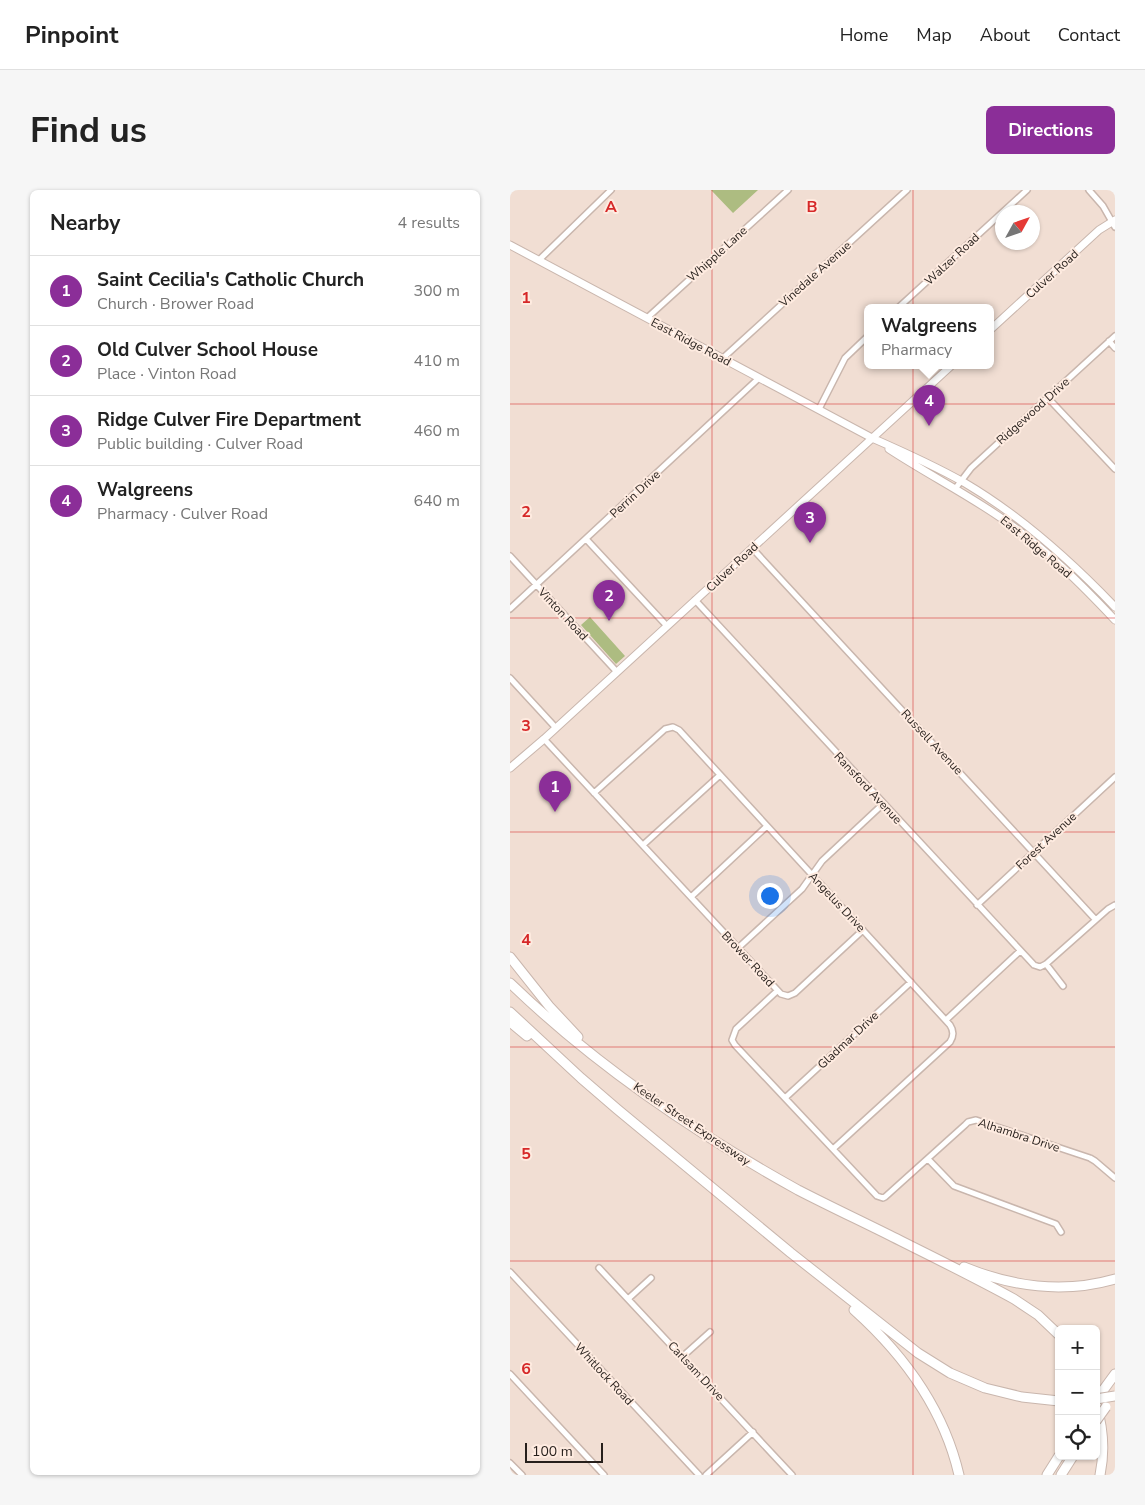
<!DOCTYPE html>
<meta charset="utf-8">
<style>
body{margin:0;font-family:"Nunito Sans",sans-serif;background:#f6f6f6;color:#222}
.controls{position:absolute;right:15px;bottom:15px;display:grid;overflow:hidden;border-radius:8px;box-shadow:0 1px 4px #0004}
.controls button{width:45px;height:45px;display:grid;place-items:center;padding:0;border:0;border-bottom:1px solid #e0e0e0;background:#fff;color:#222;font:25px sans-serif}
.compass{position:absolute;left:485px;top:15px;width:45px;height:45px;border-radius:50%;background:#fff;box-shadow:0 1px 4px #0004;rotate:50deg}
.scale{position:absolute;left:15px;bottom:12px;width:78px;box-sizing:border-box;padding-left:5px;border:2px solid #261f1b;border-top:0;font-size:14px;line-height:18px;white-space:nowrap;color:#261f1b;-webkit-text-stroke:4px #feebe0;paint-order:stroke}
.you{position:absolute;left:259px;top:705px;width:18px;height:18px;margin:-12px;border:4px solid #fff;border-radius:50%;background:#1a73e8;box-shadow:0 0 0 8px #1a73e833}
.badge{display:grid;place-items:center;width:32px;height:32px;border-radius:50%;background:#8b2e98;color:#fff;font-size:16px;font-weight:700}
.pin{position:absolute;translate:-50% -41px;filter:drop-shadow(0 1px 2px #0008)}
.pin::after{content:'';position:absolute;top:26px;width:18px;height:15px;background:inherit;clip-path:polygon(0 0,100% 0,50% 100%)}
.popup{position:absolute;left:354px;top:114px;width:130px;height:65px;box-sizing:border-box;display:grid;place-content:center;border-radius:8px;background:#fff;filter:drop-shadow(0 1px 4px #0005);font-size:16px;white-space:nowrap;color:#767676}
.popup b{font-size:19px;color:#222}
.popup::after{content:'';position:absolute;left:50%;top:100%;margin-left:-10px;border:10px solid transparent;border-top-color:#fff}
.list{margin:0;padding:0;list-style:none}
h2{display:flex;justify-content:space-between;align-items:center;height:65px;margin:0;padding:0 20px;font-size:21px}
h2 small{font-size:16px;font-weight:400;color:#767676}
.list li{display:grid;grid-template-columns:32px 1fr auto;gap:15px;align-items:center;box-sizing:border-box;height:70px;padding:0 20px;border-top:1px solid #e0e0e0}
.list b{display:block;font-size:19px;white-space:nowrap}
.list p{margin:0;font-size:16px;white-space:nowrap;color:#767676}
.list em{font-size:16px;font-style:normal;color:#767676}
.icon{flex:none;width:28px;height:28px;fill:none;stroke:currentColor;stroke-width:2;stroke-linecap:round;stroke-linejoin:round}
.map{position:relative;flex:none;width:605px;height:1285px;overflow:hidden;border-radius:8px}
header{display:flex;align-items:center;gap:30px;box-sizing:border-box;height:70px;padding:0 25px;background:#fff;border-bottom:1px solid #e0e0e0}
header strong{font-size:24px}
nav{display:flex;gap:28px;margin-inline-start:auto;font-size:18px}
.intro{display:flex;align-items:center;justify-content:space-between;box-sizing:border-box;height:120px;padding:0 30px}
h1{margin:0;font-size:35px}
.button{padding:12px 22px;border-radius:8px;background:#8b2e98;color:#fff;font-size:18px;font-weight:700}
main{display:flex;gap:30px;padding:0 30px}
aside{flex:1;background:#fff;border-radius:8px;box-shadow:0 1px 4px #0004}
.map>svg:first-child{display:block}
.green{fill:#adbc81}
.lines{fill:none;stroke-linecap:round;stroke-linejoin:round}
.minor-casing{stroke:#c9b6ad;stroke-width:8}
.secondary-casing{stroke:#c9b6ad;stroke-width:9}
.motorway-casing{stroke:#c9b6ad;stroke-width:11}
.minor{stroke:#fff;stroke-width:5}
.secondary{stroke:#fff;stroke-width:7}
.motorway{stroke:#fff;stroke-width:9}
.motorway-bridge-casing{stroke:#c9b6ad;stroke-width:11;stroke-linecap:butt}
.motorway-bridge{stroke:#fff;stroke-width:9}
.grid{fill:none;stroke:#d62828;stroke-width:1;stroke-opacity:0.55}
.labels{text-anchor:middle;stroke-width:4;stroke-linejoin:round;paint-order:stroke}
.street-label{font-size:12px;fill:#261f1b;stroke:#feebe0}
.grid-label{font-size:16px;text-anchor:middle;font-weight:bold;fill:#d62828;stroke:#feebe0;stroke-width:4;stroke-linejoin:round;paint-order:stroke}
</style>
<header>
<strong>Pinpoint</strong>
<nav><a>Home</a><a>Map</a><a>About</a><a>Contact</a></nav>
</header>
<div class="intro"><h1>Find us</h1><a class="button">Directions</a></div>
<main>
<aside>
<h2>Nearby<small>4 results</small></h2>
<ul class="list">
<li><span class="badge">1</span><div><b>Saint Cecilia's Catholic Church</b><p>Church · Brower Road</p></div><em>300 m</em></li>
<li><span class="badge">2</span><div><b>Old Culver School House</b><p>Place · Vinton Road</p></div><em>410 m</em></li>
<li><span class="badge">3</span><div><b>Ridge Culver Fire Department</b><p>Public building · Culver Road</p></div><em>460 m</em></li>
<li><span class="badge">4</span><div><b>Walgreens</b><p>Pharmacy · Culver Road</p></div><em>640 m</em></li>
</ul>
</aside>
<div class="map">
<svg width="605" height="1285" viewBox="0 0 605 1285">
<rect width="100%" height="100%" fill="#f1ded3"/>
<path class="green" d="M201,0h47l-25,23z
M80,427l35,39 -9,8 -35,-39z"/>
<g class="lines">
<g class="minor-casing">
<path id="minor" d="M579,0l14,16 12,21
M29,70l72,-70
M389,117l128,-117
M137,128l141,-128
M599,151l6,7
M213,168l184,-168
M538,208l67,71
M309,219l26,-51 23,-22
M445,299l16,-21 144,-132
M76,349l81,87
M242,358l343,371
M0,366l107,116
M185,410l339,365 6,2 6,-3 62,-55 7,-4
M0,419l249,-231
M0,488l46,50
M34,549l237,255 7,2 7,-3 68,-63
M84,603l71,-64 8,-2 6,3 271,295c4,6 4,11 0,17l-117,107
M133,655l77,-70
M181,707l76,-71
M467,715l138,-128
M228,758l64,-59 20,-28 61,-57
M536,774l17,22
M267,801l-41,38 -4,11 3,5 142,151 6,2 2,-1 80,-72 3,-3 8,-2 114,38 5,3 20,17
M436,830l74,-69
M275,908l126,-116
M418,969l26,27 102,38 5,8
M89,1078l193,207
M0,1082l189,203
M118,1109l23,-21
M172,1167l28,-25
M0,1184l94,101
M0,1273l12,12
M196,1285l47,-43"/>
</g>
<g class="secondary-casing">
<path id="secondary" d="M0,55l362,193c32,14 63,28 93,45 56,33 105,77 150,124
M480,140l109,-100 16,-10
M379,259c38,25 78,45 115,71 41,28 77,64 111,100
M0,578l34,-29 408,-374"/>
</g>
<g class="motorway-casing">
<path id="motorway" d="M0,767l39,49 29,31
M0,793c85,82 185,150 288,207 31,16 63,31 95,47 40,20 81,40 121,62l24,16 21,20
M0,822l71,66 36,31 174,144 127,100 32,20 35,15 37,9 37,4
M0,832l17,14
M454,1077c49,20 99,27 151,12
M344,1120c49,44 90,100 105,165
M586,1210l19,-26
M586,1214c7,23 9,47 4,71
M537,1285l12,-19
M551,1285l12,-19"/>
</g>
<use href="#minor" class="minor"/>
<use href="#secondary" class="secondary"/>
<use href="#motorway" class="motorway"/>
<g class="motorway-bridge-casing">
<path id="motorway-bridge" d="M586,1209l19,-3
M586,1231l10,-14"/>
</g>
<use href="#motorway-bridge" class="motorway-bridge"/>
</g>
<path class="grid" d="M202,0v1285M403,0v1285M0,214h605M0,428h605M0,642h605M0,857h605M0,1071h605"/>
<g class="labels">
<g class="street-label">
<text transform="translate(207 64) rotate(-42)" y="4">Whipple Lane</text>
<text transform="translate(442 69) rotate(-43)" y="4">Walzer Road</text>
<text transform="translate(305 84) rotate(-42)" y="4">Vinedale Avenue</text>
<text transform="translate(542 84) rotate(-42)" y="4">Culver Road</text>
<text transform="translate(181 152) rotate(28)" y="4">East Ridge Road</text>
<text transform="translate(523 221) rotate(-42)" y="4">Ridgewood Drive</text>
<text transform="translate(125 304) rotate(-43)" y="4">Perrin Drive</text>
<text transform="translate(526 357) rotate(40)" y="4">East Ridge Road</text>
<text transform="translate(222 377) rotate(-43)" y="4">Culver Road</text>
<text transform="translate(53 424) rotate(47)" y="4">Vinton Road</text>
<text transform="translate(422 552) rotate(47)" y="4">Russell Avenue</text>
<text transform="translate(358 598) rotate(47)" y="4">Ransford Avenue</text>
<text transform="translate(536 651) rotate(-43)" y="4">Forest Avenue</text>
<text transform="translate(327 712) rotate(47)" y="4">Angelus Drive</text>
<text transform="translate(238 769) rotate(47)" y="4">Brower Road</text>
<text transform="translate(338 850) rotate(-43)" y="4">Gladmar Drive</text>
<text transform="translate(182 934) rotate(34)" y="4">Keeler Street Expressway</text>
<text transform="translate(509 945) rotate(18)" y="4">Alhambra Drive</text>
<text transform="translate(186 1181) rotate(47)" y="4">Carlsam Drive</text>
<text transform="translate(94 1184) rotate(47)" y="4">Whitlock Road</text>
</g>
</g>
<g class="grid-label">
<text x="101" y="22">A</text>
<text x="302" y="22">B</text>
<text x="16" y="113">1</text>
<text x="16" y="327">2</text>
<text x="16" y="541">3</text>
<text x="16" y="755">4</text>
<text x="16" y="969">5</text>
<text x="16" y="1184">6</text>
</g>
</svg>
<div class="controls">
<button>+</button>
<button>−</button>
<button><svg class="icon" aria-label="locate" viewBox="0 0 24 24"><circle cx="12" cy="12" r="6"/><path d="M12 2v4M12 18v4M2 12h4M18 12h4"/></svg></button>
</div>
<svg class="compass" viewBox="-18 -18 36 36"><path d="M0-13l5 13h-10z" fill="#e53935"/><path d="M0 13l5-13h-10z" fill="#767676"/></svg>
<div class="scale">100 m</div>
<div class="you"></div>
<div class="pin badge" style="left:45px;top:622px">1</div>
<div class="pin badge" style="left:99px;top:431px">2</div>
<div class="pin badge" style="left:300px;top:353px">3</div>
<div class="pin badge" style="left:419px;top:236px">4</div>
<div class="popup"><b>Walgreens</b>Pharmacy</div>
</div>
</main>
